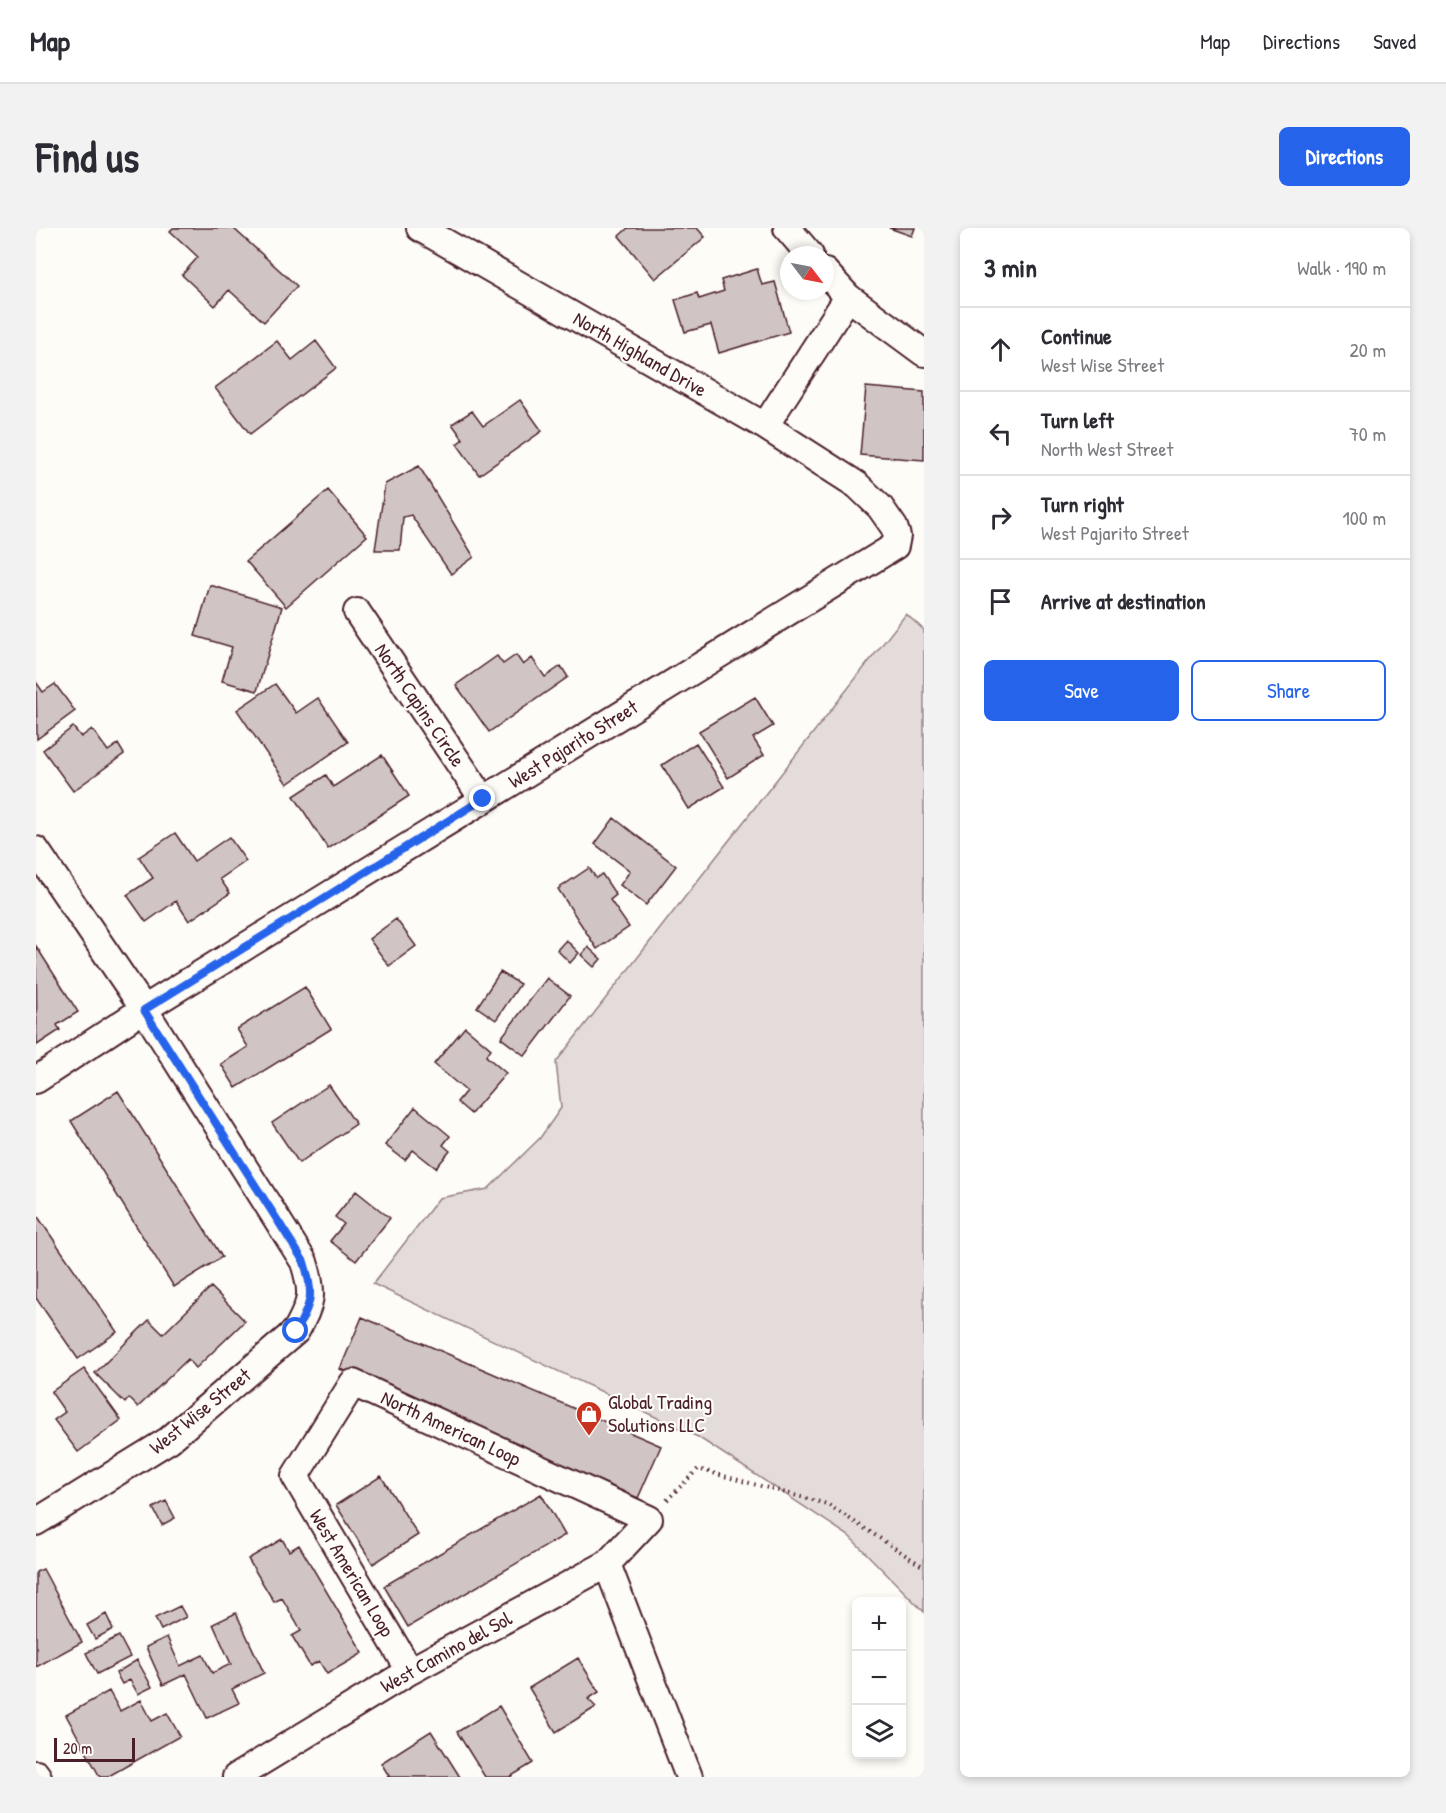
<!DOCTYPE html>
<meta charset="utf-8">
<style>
body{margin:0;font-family:"Patrick Hand",sans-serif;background:#f2f2f3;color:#2b2b33}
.controls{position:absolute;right:18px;bottom:18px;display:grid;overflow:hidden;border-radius:9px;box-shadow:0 3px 9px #0003}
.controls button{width:54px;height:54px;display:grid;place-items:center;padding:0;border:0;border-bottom:2px solid #e1e1e2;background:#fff;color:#2b2b33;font:30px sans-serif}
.compass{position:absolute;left:744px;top:18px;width:54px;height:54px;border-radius:50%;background:#fff;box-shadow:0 3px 9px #0003;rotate:122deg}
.scale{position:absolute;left:18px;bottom:15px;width:81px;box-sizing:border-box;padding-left:6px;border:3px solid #4a1f2b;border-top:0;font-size:16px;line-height:21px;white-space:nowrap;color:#4a1f2b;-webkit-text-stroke:4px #fdfcf7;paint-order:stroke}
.stop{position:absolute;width:18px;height:18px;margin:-14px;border:4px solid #2563eb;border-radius:50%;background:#fff}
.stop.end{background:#2563eb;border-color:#fff;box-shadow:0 2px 6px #0008}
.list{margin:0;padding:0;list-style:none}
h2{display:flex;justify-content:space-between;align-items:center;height:78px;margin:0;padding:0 24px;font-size:26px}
h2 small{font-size:20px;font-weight:400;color:#7c7c81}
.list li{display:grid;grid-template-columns:39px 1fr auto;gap:18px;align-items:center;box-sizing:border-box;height:84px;padding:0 24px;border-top:2px solid #e1e1e2}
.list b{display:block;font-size:22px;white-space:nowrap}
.list p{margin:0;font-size:20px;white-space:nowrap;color:#7c7c81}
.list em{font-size:20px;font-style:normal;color:#7c7c81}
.actions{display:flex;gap:12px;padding:18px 24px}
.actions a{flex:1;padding:14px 0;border:2px solid #2563eb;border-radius:9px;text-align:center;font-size:21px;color:#2563eb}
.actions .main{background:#2563eb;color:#fff}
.icon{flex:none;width:33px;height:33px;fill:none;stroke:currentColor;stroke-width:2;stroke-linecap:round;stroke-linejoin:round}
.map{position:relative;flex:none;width:888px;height:1549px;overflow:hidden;border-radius:9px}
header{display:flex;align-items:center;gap:36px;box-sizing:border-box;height:84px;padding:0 30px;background:#fff;border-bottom:2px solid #e1e1e2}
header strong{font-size:28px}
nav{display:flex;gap:33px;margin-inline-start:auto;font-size:21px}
.intro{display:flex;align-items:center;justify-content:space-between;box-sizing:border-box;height:144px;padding:0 36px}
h1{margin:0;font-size:42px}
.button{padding:15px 27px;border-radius:9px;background:#2563eb;color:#fff;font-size:21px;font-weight:700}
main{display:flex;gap:36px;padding:0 36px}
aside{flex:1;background:#fff;border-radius:9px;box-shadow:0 3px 9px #0003}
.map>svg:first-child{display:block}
.green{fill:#e3dcda;stroke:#967e82;stroke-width:1.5}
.building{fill:#d0c5c4;stroke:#4a1f2b;stroke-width:1.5}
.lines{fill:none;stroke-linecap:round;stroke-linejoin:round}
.street-casing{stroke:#4a1f2b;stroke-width:30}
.path{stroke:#4a1f2b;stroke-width:4;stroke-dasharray:1.5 4.5;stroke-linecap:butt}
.street{stroke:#fdfcf7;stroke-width:26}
.route{stroke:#2563eb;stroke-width:8}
.labels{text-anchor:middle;stroke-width:4.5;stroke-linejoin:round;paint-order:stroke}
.street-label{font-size:20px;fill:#4a1f2b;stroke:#fdfcf7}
.poi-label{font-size:20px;fill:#4a1f2b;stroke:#fdfcf7;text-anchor:start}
</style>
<header>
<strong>Map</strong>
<nav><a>Map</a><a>Directions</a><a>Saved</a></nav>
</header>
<div class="intro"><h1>Find us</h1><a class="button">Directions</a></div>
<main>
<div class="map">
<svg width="888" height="1549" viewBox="0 0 888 1549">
<rect width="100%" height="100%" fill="#fdfcf7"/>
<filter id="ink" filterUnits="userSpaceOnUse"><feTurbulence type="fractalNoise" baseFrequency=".0167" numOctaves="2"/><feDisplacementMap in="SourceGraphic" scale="12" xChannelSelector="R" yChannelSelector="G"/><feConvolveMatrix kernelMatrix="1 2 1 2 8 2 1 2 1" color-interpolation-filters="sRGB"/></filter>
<g filter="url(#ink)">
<path class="green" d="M870,386l18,16v982l-75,-76 -151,-99 -325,-153 66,-86 49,-9 52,-51 21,-30 -5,-46z"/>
<path class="building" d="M137,0h60l64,58 -33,36 -35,-32 -14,16 -33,-31 16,-18 -28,-26z
M592,0h69l8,9 -50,42 -36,-43z
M853,0h26l-3,8z
M721,41l5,16 13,-3 14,50 -70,21 -8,-28 -26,7 -10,-32 22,-7 2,6 25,-8 -3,-11z
M241,113l15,19 24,-19 20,27 -86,66 -35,-46z
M830,159l58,5v68l-64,-5z
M484,172l22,31 -63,44 -22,-31 6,-5 -11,-15 20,-13 11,15z
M383,238l55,91 -23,17 -40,-59 -8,2 -3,33h-25l10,-66z
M292,262l39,46 -81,71 -40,-46z
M174,357l72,22 -25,84 -35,-10 10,-34 -37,-11z
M480,427l7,10 9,-7 13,19 16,-11 7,11 -79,55 -33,-47 41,-29 6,8z
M0,454l7,10 12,-8 20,27 -38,28z
M239,456l21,29 22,-15 30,44 -61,42 -50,-74z
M719,469l18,29 -20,12 11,17 -36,23 -29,-47z
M37,499l8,10 11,-8 16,22 10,-7 6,10 -51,37 -30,-41z
M660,515l28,44 -35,22 -27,-44z
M346,527l27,41 -81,53 -34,-53 32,-21 7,12z
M578,590l62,48 -30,39 -26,-20 10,-14 -35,-27z
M139,605l19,28 35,-24 17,24 -26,18 10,14 -41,28 -13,-20 -30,21 -19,-27 26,-17 -14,-21z
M553,640l7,10 6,-4 14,21 -6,5 19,27 -32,22 -39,-60z
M360,691l20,27 -27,20 -20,-27z
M530,712l13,13 -9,10 -13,-13z
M0,718l42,66 -21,13 3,5 -23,15z
M552,719l13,12 -7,8 -13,-12z
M464,744l20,12 -24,36 -19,-13z
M511,750l23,18 -45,60 -24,-18z
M269,759l26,42 -95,59 -15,-24 27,-17 -11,-18z
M429,799l26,22 -5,7 20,17 -35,41 -14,-12 9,-11 -32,-27z
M293,857l27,39 -57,39 -27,-40z
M82,863l104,166 -48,30 -103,-166z
M379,879l35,29 -7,9 7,6 -14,17 -23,-18 -8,10 -20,-15z
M320,963l34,27 -34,43 -26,-20 14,-17 -9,-7z
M0,986l81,118 -39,27 -42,-61z
M175,1059l34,34 -49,47 -8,-9 -50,48 -9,-9 -4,5 -30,-30 54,-53 14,14z
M326,1089l299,129 -23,52 -298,-129z
M48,1141l37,51 -43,32 -24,-32 11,-8 -14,-20z
M345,1248l37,59 -45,29 -37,-59z
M505,1266l24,41 -157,92 -24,-41z
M130,1273l9,17 -13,7 -9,-17z
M246,1311l7,12 10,-6 64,108 -36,21 -8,-13 -9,5 -18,-30 9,-5 -19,-33 -8,4 -26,-43z
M7,1341l39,73 -46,25v-95z
M144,1378l6,11 -25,13 -6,-12z
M200,1385l28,60 -32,16 7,14 -32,15 -21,-44 -23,11 -17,-38 21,-10 13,29 23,-11 9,18 19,-9 -18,-40z
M70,1386l7,15 -18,10 -8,-14z
M83,1408l11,21 -33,17 -11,-21z
M542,1430l21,34 -11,7 8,8 -40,25 -27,-44z
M101,1432l15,27 -14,7 -8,-14 -8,4 -6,-11z
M73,1463l11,20 21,-11 11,21 15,-8 13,23 -73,41h-7l-34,-62z
M463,1478l34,57 -23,14h-25l-28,-45z
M395,1503l29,46h-73l2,-1 -8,-13z"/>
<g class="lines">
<g class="street-casing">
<path id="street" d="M751,0l23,27
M789,44l23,25 76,56
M729,198l83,-129
M321,384l126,187
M0,622l108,159 160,253c10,32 8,40 -8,69l-127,109 -133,82
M0,852l108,-71 751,-463 2,-10 -3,-9 -14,-20 -23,-22 -92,-59 -345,-198
M571,1336l82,213
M0,1546l2,3
M200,1549l174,-106 197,-107 42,-45 -296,-136 -58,93 115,195"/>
</g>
<path class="path" d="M631,1272l31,-31 129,35 97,63"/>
<use href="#street" class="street"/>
</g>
</g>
<g class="lines" filter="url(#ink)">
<path class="route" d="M260,1103c16,-29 18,-37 8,-69l-160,-252 339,-211"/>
</g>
<defs>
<g id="shop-pin" transform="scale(1.35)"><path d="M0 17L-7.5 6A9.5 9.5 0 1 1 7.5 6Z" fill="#c8321e" stroke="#fdfcf7"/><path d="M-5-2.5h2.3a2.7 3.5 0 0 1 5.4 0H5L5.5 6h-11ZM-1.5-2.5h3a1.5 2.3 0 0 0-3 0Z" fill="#fff"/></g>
</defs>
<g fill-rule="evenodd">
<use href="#shop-pin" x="553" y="1186"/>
</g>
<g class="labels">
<g class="street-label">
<text transform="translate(604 126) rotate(30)" y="7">North Highland Drive</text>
<text transform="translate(384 477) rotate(56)" y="7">North Capins Circle</text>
<text transform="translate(537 516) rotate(-32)" y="7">West Pajarito Street</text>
<text transform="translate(164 1183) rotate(-39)" y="7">West Wise Street</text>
<text transform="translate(415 1200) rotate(25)" y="7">North American Loop</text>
<text transform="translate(316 1345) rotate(59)" y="7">West American Loop</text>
<text transform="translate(410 1424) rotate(-29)" y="7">West Camino del Sol</text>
</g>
<g class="poi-label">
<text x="572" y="1181">Global Trading<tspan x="572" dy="23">Solutions LLC</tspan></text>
</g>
</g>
</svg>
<div class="controls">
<button>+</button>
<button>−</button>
<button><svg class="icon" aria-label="layers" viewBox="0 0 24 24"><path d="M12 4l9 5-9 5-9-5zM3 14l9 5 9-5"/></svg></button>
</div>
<svg class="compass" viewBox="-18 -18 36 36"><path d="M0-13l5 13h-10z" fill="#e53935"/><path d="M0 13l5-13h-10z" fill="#7c7c81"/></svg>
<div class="scale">20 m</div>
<div class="stop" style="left:260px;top:1103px"></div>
<div class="stop end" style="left:447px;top:571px"></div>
</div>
<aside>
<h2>3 min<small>Walk · 190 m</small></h2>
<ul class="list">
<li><svg class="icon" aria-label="ahead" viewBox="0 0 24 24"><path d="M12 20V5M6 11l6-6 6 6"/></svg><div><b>Continue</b><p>West Wise Street</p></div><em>20 m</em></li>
<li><svg class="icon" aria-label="left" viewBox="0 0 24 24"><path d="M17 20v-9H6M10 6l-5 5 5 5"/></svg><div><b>Turn left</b><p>North West Street</p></div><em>70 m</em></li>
<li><svg class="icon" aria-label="right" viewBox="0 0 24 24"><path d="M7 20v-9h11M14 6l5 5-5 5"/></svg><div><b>Turn right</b><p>West Pajarito Street</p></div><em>100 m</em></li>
<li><svg class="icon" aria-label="arrive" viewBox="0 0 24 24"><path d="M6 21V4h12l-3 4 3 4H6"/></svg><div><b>Arrive at destination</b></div></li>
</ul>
<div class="actions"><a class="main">Save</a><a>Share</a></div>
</aside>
</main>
